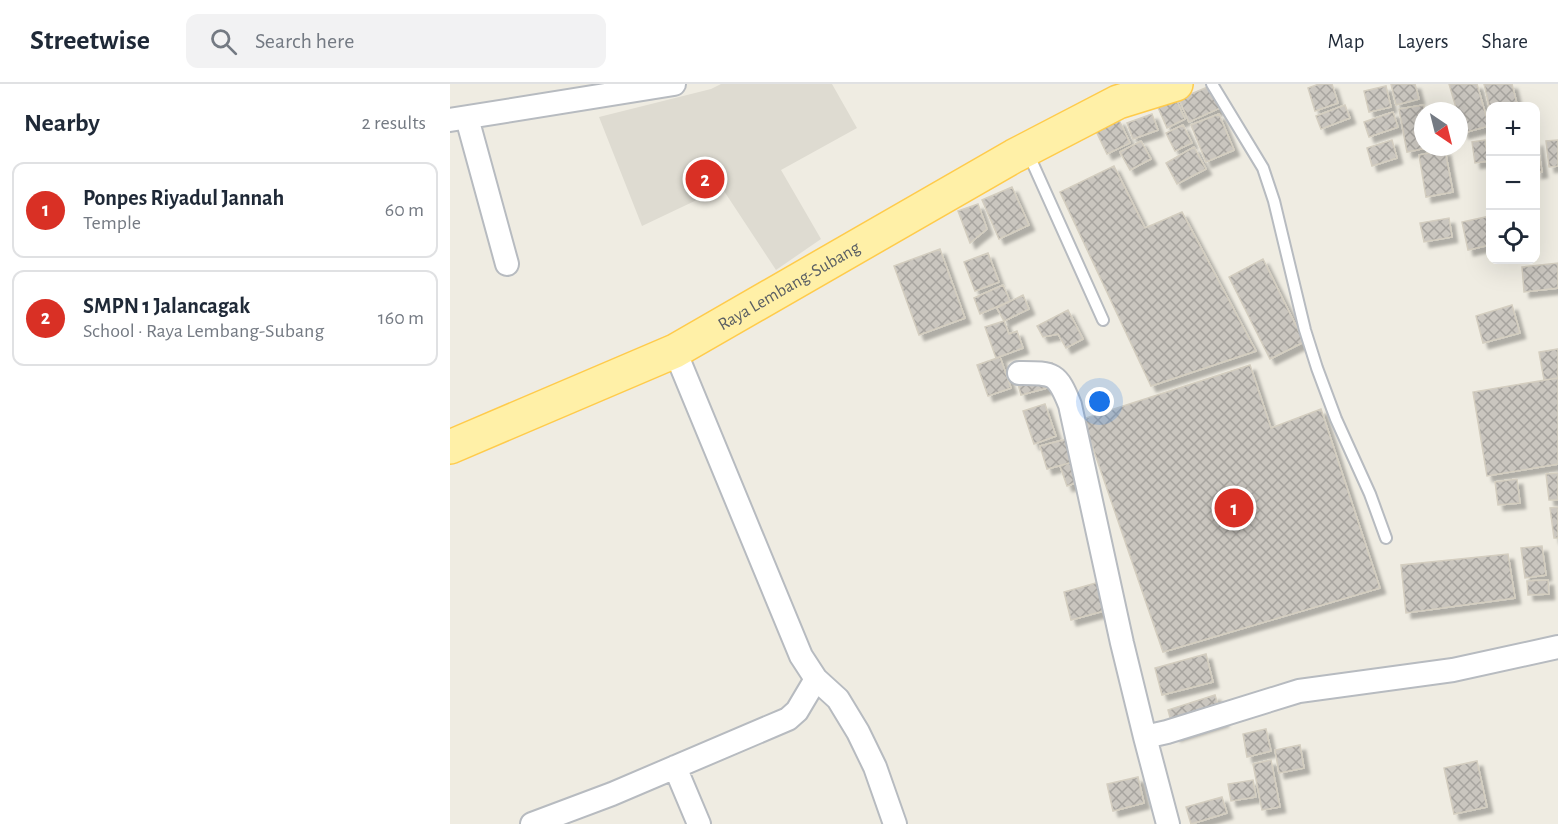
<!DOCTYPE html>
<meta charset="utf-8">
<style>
body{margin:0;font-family:"Alegreya Sans",sans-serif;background:#f2f2f3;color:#1f2937}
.controls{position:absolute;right:18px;top:18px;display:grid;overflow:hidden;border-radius:12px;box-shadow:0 6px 24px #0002}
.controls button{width:54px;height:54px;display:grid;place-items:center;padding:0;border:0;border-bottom:2px solid #e0e1e3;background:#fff;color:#1f2937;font:30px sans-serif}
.compass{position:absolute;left:964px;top:18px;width:54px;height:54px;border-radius:50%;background:#fff;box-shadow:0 6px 24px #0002;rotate:145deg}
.you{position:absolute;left:650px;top:318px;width:21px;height:21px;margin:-15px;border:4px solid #fff;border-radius:50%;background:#1a73e8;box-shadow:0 0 0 9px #1a73e833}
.badge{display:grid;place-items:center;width:39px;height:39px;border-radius:50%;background:#d93025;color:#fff;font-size:20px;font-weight:700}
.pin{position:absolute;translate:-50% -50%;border:3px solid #fff;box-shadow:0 2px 6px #0006}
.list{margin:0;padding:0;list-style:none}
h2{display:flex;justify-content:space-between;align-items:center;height:78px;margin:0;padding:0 24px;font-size:26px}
h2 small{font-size:20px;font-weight:400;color:#747a83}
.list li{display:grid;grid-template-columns:39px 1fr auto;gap:18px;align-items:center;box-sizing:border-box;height:96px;margin:0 12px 12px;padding:0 12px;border:2px solid #e0e1e3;border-radius:12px}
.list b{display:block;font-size:22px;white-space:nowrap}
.list p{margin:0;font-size:20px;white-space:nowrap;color:#747a83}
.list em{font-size:20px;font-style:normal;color:#747a83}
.icon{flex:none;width:33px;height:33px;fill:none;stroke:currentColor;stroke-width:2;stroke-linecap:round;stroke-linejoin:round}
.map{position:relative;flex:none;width:1108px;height:740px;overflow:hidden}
header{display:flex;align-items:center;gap:36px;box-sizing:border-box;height:84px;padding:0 30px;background:#fff;border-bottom:2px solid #e0e1e3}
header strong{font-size:28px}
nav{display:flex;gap:33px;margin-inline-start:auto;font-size:21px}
.search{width:420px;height:54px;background:#f2f2f3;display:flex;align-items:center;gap:15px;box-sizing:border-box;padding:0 21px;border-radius:12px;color:#747a83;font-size:22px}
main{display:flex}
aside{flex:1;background:#fff}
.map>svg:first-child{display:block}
.education{fill:#dedbd1}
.building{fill:url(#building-cross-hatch);stroke:#d4cec0;stroke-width:1.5;filter:url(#shadow)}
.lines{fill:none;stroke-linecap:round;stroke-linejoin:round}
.service-casing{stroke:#b7bbc0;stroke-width:14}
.minor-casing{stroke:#b7bbc0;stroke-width:26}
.primary-casing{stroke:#ffcb4b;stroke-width:36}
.service{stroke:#fff;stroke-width:10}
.minor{stroke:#fff;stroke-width:22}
.primary{stroke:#fff0a7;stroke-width:33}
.labels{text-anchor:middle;stroke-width:5;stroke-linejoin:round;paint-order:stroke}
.street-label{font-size:18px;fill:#5a5f64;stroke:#fff}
</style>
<header>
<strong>Streetwise</strong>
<div class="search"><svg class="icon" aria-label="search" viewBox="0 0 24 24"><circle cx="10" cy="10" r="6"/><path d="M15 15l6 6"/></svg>Search here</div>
<nav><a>Map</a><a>Layers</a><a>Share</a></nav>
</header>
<main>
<aside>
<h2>Nearby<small>2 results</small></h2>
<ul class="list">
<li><span class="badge">1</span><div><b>Ponpes Riyadul Jannah</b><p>Temple</p></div><em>60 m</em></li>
<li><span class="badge">2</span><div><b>SMPN 1 Jalancagak</b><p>School · Raya Lembang-Subang</p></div><em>160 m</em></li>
</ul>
</aside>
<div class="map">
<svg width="1108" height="740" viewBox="0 0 1108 740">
<defs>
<pattern id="building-cross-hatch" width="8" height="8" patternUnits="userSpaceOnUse" patternTransform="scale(1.5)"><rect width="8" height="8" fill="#cac6bf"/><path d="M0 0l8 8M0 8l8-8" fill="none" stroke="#a7a49f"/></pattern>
<filter id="shadow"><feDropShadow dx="5.5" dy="5.5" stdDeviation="1.5" flood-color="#0004"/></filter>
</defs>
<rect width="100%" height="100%" fill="#efece2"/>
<path class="education" d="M271,0h111l25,44 -76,42 40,69 -45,31 -54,-82 -80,38 -43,-109 112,-28z"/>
<path class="building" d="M869,0h13l6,19 -23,8 -7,-23z
M941,0h24l4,15 -23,6z
M999,0h28l12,42 -26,7 -4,-22h-2z
M1034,0h28l5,20 -12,2h-15v4z
M760,2l10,22 -31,14 -10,-23z
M936,2l5,21 -22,5 -5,-21z
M724,11l11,24 -18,9 -11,-25z
M895,21l5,13 -29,11 -5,-13z
M974,21l-1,42h8l-24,5 -8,-43z
M943,28l5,15 -29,10 -5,-15z
M702,30l6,16 -25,9 -6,-16z
M769,30l15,36 -28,12 -15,-37z
M669,36l11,23 -23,11 -11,-23z
M733,41l9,18 -17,8 -9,-18z
M942,56l5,18 -25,8 -5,-18z
M1035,56l3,21 -13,2 -3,-21z
M1108,56v26l-9,1 -3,-26z
M691,57l10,18 -21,11 -10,-18z
M1086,57h1l5,31 -6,1z
M744,63l12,22 -29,15 -11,-21z
M995,66l8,42 -27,5 -7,-42z
M664,82l31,62 37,-16 74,139 -105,35 -91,-194z
M562,103l17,38 -30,14 -17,-39z
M528,120l9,25 -17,14 -12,-32z
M1040,132v29l-22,5 -6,-28z
M999,134l3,19 -28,5 -4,-19z
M490,165l25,69 -46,17 -25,-69z
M538,169l11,29 -24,9 -11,-29z
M813,175l41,83 -34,17 -41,-82z
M1108,179v25l-34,4 -2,-25z
M553,201l7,16 -30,13 -6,-16z
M573,211l6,14 -25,12 -7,-13z
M1062,221l8,28 -37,10 -7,-27z
M618,226l15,29 -17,9 -8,-14 -15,3 -6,-11z
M554,237l5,13 8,-3 6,17 -27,10 -11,-31z
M1108,265v29l-14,2 -5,-28z
M550,273l11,31 -23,8 -11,-31z
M602,279l6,22 -37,10 -6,-22z
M800,281l21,63 50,-19 59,179 -217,64 -80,-233z
M1108,294v86l-71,12 -14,-84z
M595,320l11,32 -22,8 -11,-33z
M621,354l6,23 -30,8 -7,-23z
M625,377l6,20 -14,5 -7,-20z
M1108,389v27h-9l-3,-26z
M1067,395l3,24 -22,2 -3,-23z
M1108,423v31h-4l-4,-30z
M1092,462l4,29 -21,3 -4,-30z
M1058,470l7,44 -109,15 -5,-48z
M1098,496l1,14 -21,1 -1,-14z
M653,497l8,28 -40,11 -7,-28z
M756,570l7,28 -51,13 -7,-27z
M765,611l8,26 -48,15 -7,-26z
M816,645l5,22 -24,6 -4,-23z
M850,661l4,23 -25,5 -4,-23z
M821,676l9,47 -18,3 -9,-46z
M1027,677l10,46 -33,7 -10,-46z
M688,693l6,26 -31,8 -6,-27z
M803,696l3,17 -25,4 -3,-17z
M772,713l5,16 -36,11 -5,-17z"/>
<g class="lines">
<g class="service-casing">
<path id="service" d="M762,0l51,84 11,33 31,129 12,38 19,51 34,75 16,44
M578,69l75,167"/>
</g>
<g class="minor-casing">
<path id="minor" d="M17,34l40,146
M0,36l224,-36
M225,267l126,305 15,23 22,20 20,33 17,35 20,57
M569,289c34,0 38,-1 51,32l52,238 23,94
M225,683l24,57
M82,740l80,-30 176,-75 9,-8 19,-32
M718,740l-23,-87 22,-5 132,-41 154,-21 105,-23"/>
</g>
<g class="primary-casing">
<g id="primary">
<path id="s1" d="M0,363l225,-96 339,-195 104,-54 58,-18"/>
</g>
</g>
<use href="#service" class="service"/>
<use href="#minor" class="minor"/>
<use href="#primary" class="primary"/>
</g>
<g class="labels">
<g class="street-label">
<text dy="6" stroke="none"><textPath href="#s1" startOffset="376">Raya Lembang-Subang</textPath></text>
</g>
</g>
</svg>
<div class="controls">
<button>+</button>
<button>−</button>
<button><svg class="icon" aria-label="locate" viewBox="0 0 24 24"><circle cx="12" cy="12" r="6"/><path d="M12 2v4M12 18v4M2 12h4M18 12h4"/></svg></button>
</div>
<svg class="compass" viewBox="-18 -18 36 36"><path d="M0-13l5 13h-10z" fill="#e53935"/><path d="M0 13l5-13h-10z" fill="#747a83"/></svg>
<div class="you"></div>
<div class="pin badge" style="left:784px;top:424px">1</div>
<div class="pin badge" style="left:255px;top:95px">2</div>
</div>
</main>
